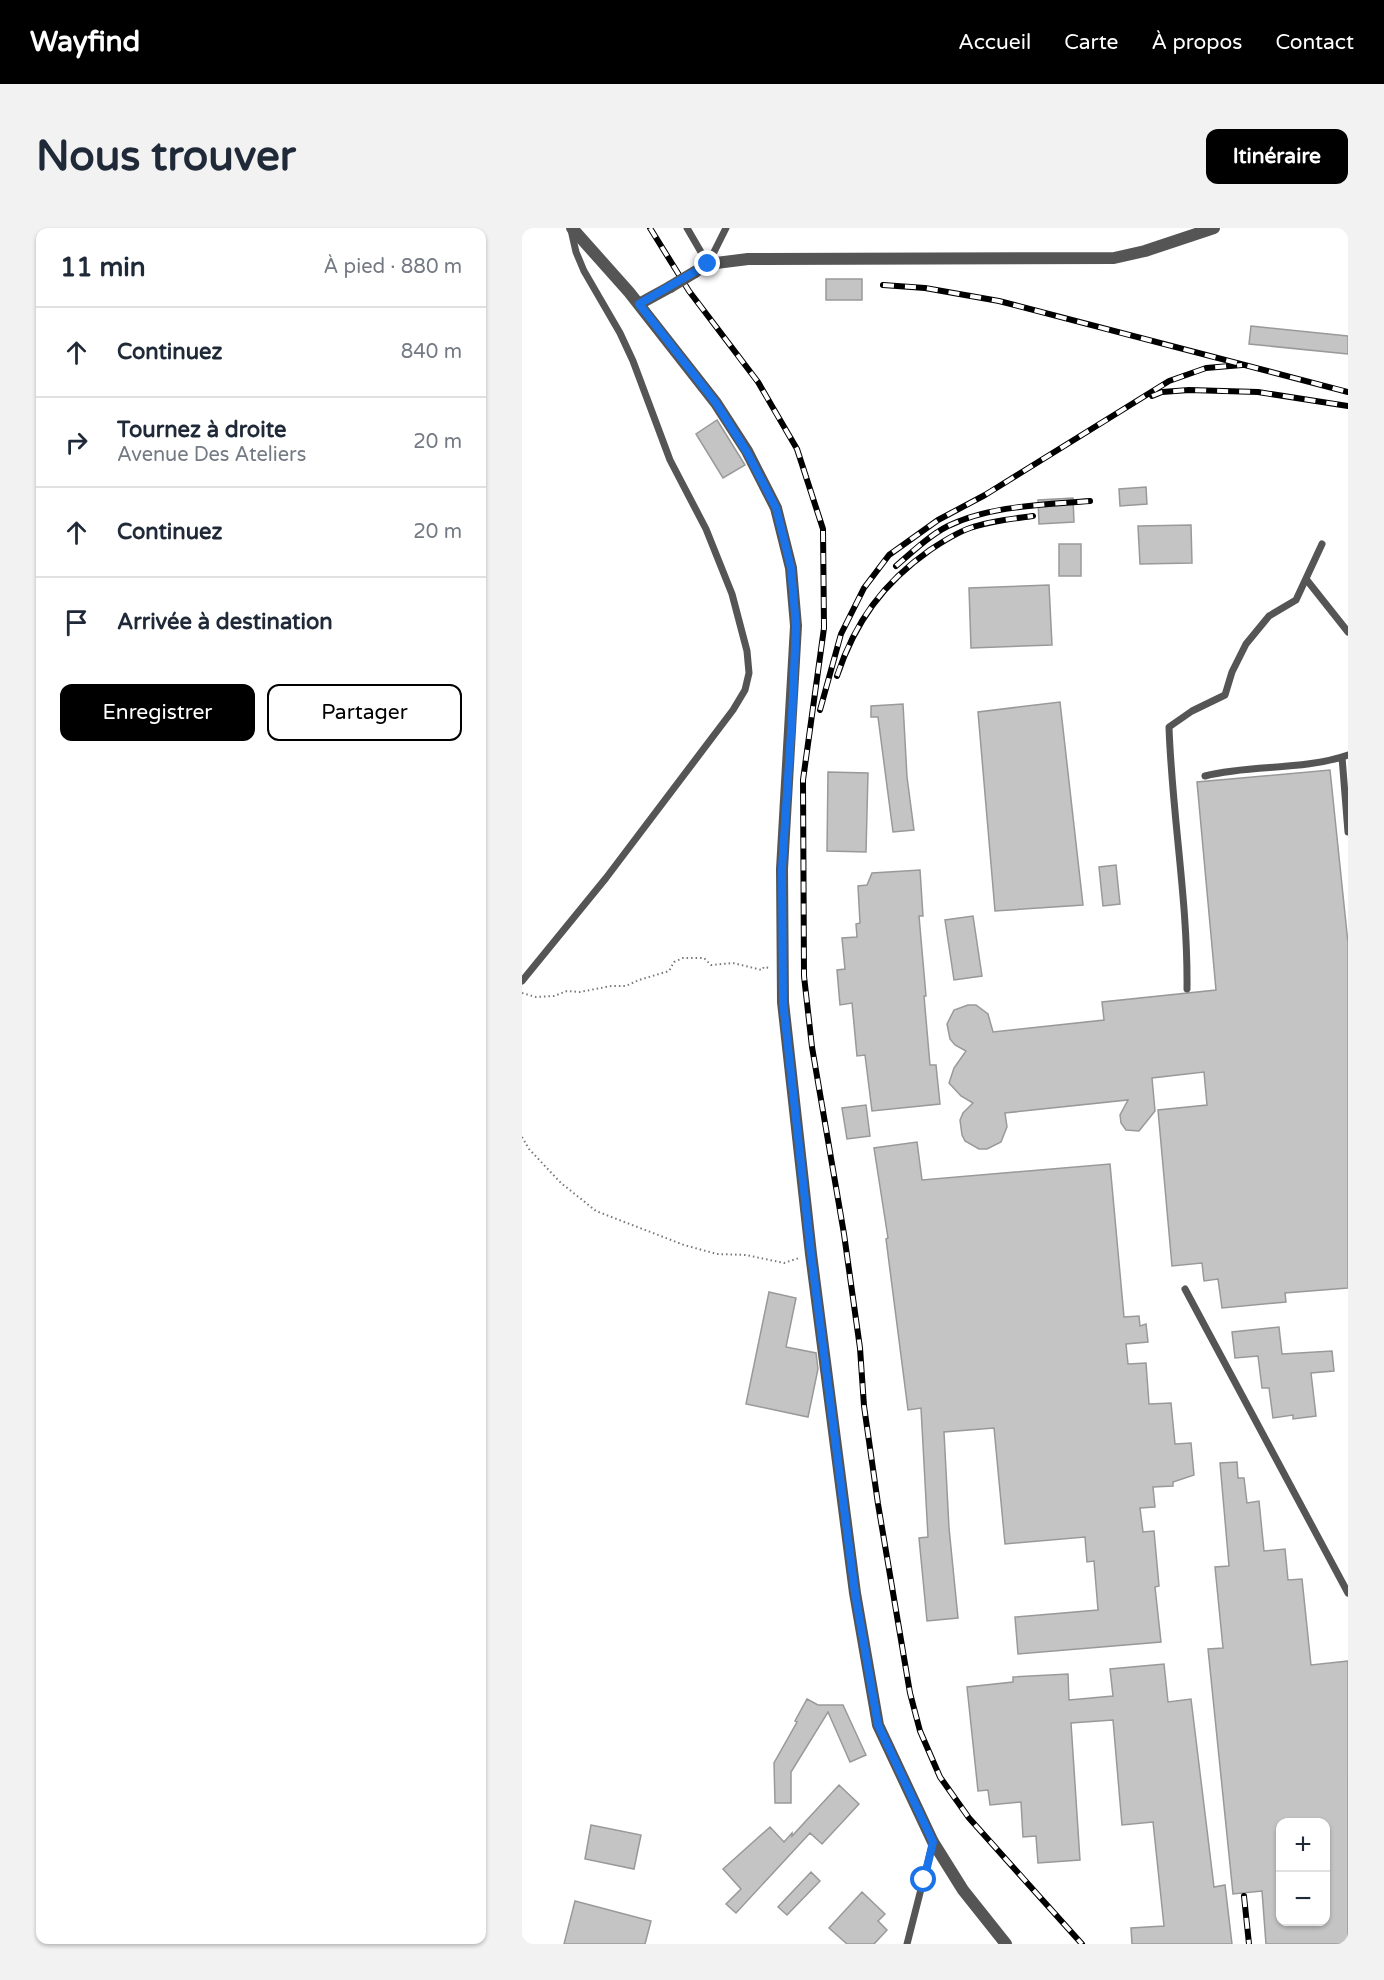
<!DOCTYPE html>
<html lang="fr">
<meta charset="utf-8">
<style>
body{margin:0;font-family:"Varela Round",sans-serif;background:#f2f2f3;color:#1f2937}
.controls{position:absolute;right:18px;bottom:18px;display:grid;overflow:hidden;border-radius:12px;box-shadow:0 2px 4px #0004}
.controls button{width:54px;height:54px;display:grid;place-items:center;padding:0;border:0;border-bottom:2px solid #e0e1e3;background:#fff;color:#1f2937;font:30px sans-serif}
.stop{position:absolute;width:18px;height:18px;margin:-14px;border:4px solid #1a73e8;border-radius:50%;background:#fff}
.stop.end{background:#1a73e8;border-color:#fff;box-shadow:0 2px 6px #0008}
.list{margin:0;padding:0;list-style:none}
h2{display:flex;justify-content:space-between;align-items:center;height:78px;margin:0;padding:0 24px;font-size:26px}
h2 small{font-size:20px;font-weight:400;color:#747a83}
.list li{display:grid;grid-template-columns:39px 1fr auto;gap:18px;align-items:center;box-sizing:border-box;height:90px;padding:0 24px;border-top:2px solid #e0e1e3}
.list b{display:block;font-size:22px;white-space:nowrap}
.list p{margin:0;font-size:20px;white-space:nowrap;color:#747a83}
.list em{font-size:20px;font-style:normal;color:#747a83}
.actions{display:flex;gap:12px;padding:18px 24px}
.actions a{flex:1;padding:14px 0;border:2px solid #000;border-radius:12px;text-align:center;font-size:21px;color:#000}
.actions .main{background:#000;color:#fff}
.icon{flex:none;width:33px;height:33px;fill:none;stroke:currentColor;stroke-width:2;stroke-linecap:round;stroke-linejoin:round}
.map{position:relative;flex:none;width:826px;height:1716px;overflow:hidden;border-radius:12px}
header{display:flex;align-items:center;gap:36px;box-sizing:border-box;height:84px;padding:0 30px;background:#000;color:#fff}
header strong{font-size:28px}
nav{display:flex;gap:33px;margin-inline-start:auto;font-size:21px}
.intro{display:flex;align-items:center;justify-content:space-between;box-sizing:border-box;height:144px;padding:0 36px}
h1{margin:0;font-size:42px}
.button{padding:15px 27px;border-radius:12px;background:#000;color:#fff;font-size:21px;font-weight:700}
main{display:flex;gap:36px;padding:0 36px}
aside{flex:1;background:#fff;border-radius:12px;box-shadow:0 2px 4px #0004}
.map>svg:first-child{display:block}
.building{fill:#c4c4c4;stroke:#999;stroke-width:1.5;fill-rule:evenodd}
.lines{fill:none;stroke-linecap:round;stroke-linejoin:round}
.path{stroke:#777;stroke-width:2;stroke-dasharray:1.5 3;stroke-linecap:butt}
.lane{stroke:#555;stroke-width:7}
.street{stroke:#555;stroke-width:12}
.rail-casing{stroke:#000;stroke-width:6}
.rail{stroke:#fff;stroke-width:4;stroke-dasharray:11;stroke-linecap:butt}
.street-bridge{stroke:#555;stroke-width:12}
.route{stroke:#1a73e8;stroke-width:8}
</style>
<header>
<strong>Wayfind</strong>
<nav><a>Accueil</a><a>Carte</a><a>À propos</a><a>Contact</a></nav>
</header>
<div class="intro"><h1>Nous trouver</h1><a class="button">Itinéraire</a></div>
<main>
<aside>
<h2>11 min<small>À pied · 880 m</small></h2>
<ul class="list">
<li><svg class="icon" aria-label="ahead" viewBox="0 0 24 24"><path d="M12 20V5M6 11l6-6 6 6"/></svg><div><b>Continuez</b></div><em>840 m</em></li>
<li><svg class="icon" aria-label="right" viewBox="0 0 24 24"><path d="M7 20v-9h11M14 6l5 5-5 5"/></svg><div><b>Tournez à droite</b><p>Avenue Des Ateliers</p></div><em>20 m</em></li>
<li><svg class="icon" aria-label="ahead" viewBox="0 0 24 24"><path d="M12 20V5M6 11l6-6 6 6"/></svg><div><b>Continuez</b></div><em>20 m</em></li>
<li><svg class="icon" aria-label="arrive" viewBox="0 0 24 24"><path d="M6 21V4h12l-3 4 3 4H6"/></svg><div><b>Arrivée à destination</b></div></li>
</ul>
<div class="actions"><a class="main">Enregistrer</a><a>Partager</a></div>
</aside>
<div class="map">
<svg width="826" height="1716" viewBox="0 0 826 1716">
<rect width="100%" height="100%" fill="#fff"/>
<path class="building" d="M304,51h36v21h-36z
M729,98l97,10v18l-99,-10z
M195,192l28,45 -22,13 -27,-44z
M624,259l1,17 -27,2 -1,-17z
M551,270l1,24 -35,2 -1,-24z
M669,297l1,38 -52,1 -2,-38z
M537,316h22v32h-22z
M527,357l3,60 -81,3 -2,-60z
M538,474l23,203 -88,6 -17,-199z
M381,476l4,73 7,53 -21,2 -15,-115h-7v-11z
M808,542l18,173v345l-63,5 1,9 -64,6 -4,-29 -14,2 -2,-18 -30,3 -14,-156 49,-5 -3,-33 -52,6 3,33 -16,20 -13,-1 -5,-7 -1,-8 8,-15 -123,13 2,14 -6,15 -14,7h-8l-14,-8 -3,-6 -2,-15 3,-7 10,-10 -12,-7 -12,-13 5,-15 12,-17 -11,-6 -5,-6 -3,-15 7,-14 14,-5h8l12,9 5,18 111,-12 -2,-18 114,-12 -19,-208z
M306,544l40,1 -2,79 -39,-1z
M594,637l4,39 -17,2 -4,-39z
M398,642l3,46h-4l7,80h-2l6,69h6l4,39 -68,7 -7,-56 -8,1 -5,-53 -12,2 -3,-35 8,-1 -3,-31 15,-1 -1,-13 4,-1 -2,-37 9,-1 5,-12z
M451,688l9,60 -28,4 -9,-60z
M344,877l4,31 -23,3 -5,-31z
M395,914l5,38 188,-16 14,153 15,-1 1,10 6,-2 2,18 -22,2 2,20 18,-1 3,41 22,-1 4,41 16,-1 3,32 -21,7v4l-20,1 2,20 -15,1 3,24 11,-1 5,55 -4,1 6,55 -143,12 -3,-37 83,-7 -4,-49 -7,1 -2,-25 -80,7 -11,-116 -50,4 5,96 9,90 -31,3 -8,-83 9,-1 -7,-129 -13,2 -22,-171 2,-1 -14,-90z
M247,1064l27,6 -10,49 30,6 2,16 -10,48 -62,-13z
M757,1099l3,27 50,-3 2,20 -23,2 5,43 -23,3v-4l-20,3 -4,-30h-7l-4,-32 -23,2 -3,-26z
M715,1234l1,16h6l3,25 12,-2 5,50 21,-2 3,31 14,-1 9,86 37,-4v283h-82l-4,-53 -29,3 -25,-245 15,-1 -8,-81 14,-1 -9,-103zM759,1594h45v100h-45z
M642,1436l4,38 23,-3 23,188 11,-2 7,59h-100l-1,-16 33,-2 -11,-104 -31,3 -9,-105 -42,3 9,137 -42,3 -2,-27 -13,1 -2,-35 -31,3 -2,-15 -10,1 -11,-104 46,-5v-5l55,-3 1,26 44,-4 -3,-27z
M285,1471l11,6h25l23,50 -16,7 -22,-50 -37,60v31h-16l-1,-40 23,-41 -2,-1z
M317,1557l20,19 -37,40 -12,-11 -74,80 -10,-9 15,-15 -18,-20 47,-42 14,15 8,-9v3z
M69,1597l50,10 -7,34 -49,-10z
M289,1644l9,9 -33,34 -9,-8z
M340,1664l23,22 -7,7 9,9 -13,14h-27l-18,-16z
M53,1673l76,20 -6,23h-81z"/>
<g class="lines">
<path class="path" d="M0,765l14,4 18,-1 13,-5 13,1 31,-6h15l13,-6 30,-9 5,-9 9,-4h21l7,7 22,-2 29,7 2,-3 6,1
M0,909l7,12 32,34 35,28 88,34 33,9 29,1 38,8 15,-5"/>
<path class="lane" d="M165,0l21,36
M186,36l18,-36
M784,351l42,53
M820,529l6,75
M683,548c46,-12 97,-5 143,-21
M0,753l84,-103 127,-168 12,-20 4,-17 -2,-22 -15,-57 -26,-65 -36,-69 -37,-99 -13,-28 -36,-62 -8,-19 -5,-22
M665,761c1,-88 -15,-174 -18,-262l23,-16 33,-16 7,-23 14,-28 23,-28 27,-16 26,-56
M663,1061l163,304
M385,1716l26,-102"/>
<path class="street" d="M50,0l57,64 87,111 31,48 29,57 15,60 5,58 -14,243 1,133 28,252 44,339 23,132 55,117 30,48 43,54
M173,44l13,-8 40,-5 366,-1 31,-7 69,-23
M117,76l31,-17"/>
<g class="rail-casing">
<path id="rail" d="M128,0l39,63 69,91 39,67 26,80 1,99 -21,152 1,196 8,71 32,187 16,114 4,58 14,98 32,189 10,38 20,46 29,41 113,126
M361,57l42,3 74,13 349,91
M630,168l10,-4 27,-2 69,2 90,14
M374,338c16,-14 34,-31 52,-40 44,-21 95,-21 142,-25
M315,448c18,-54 46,-93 93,-126 12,-8 26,-17 40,-22 20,-7 42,-9 63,-12
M298,482l21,-76 23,-46 25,-33 49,-35 47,-25 184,-114 37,-13 36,-3
M722,1668l5,48"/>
</g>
<use href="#rail" class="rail"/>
<path class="street-bridge" d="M148,59l25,-15"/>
</g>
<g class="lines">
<path class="route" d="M186,36l-69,40 77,99 31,49 29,56 15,60 5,58 -4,91 -10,152 1,133 28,252 44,339 23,132 55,117 -9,38"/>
</g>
</svg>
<div class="controls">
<button>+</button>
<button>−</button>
</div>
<div class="stop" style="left:402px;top:1652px"></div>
<div class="stop end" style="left:186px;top:36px"></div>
</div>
</main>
